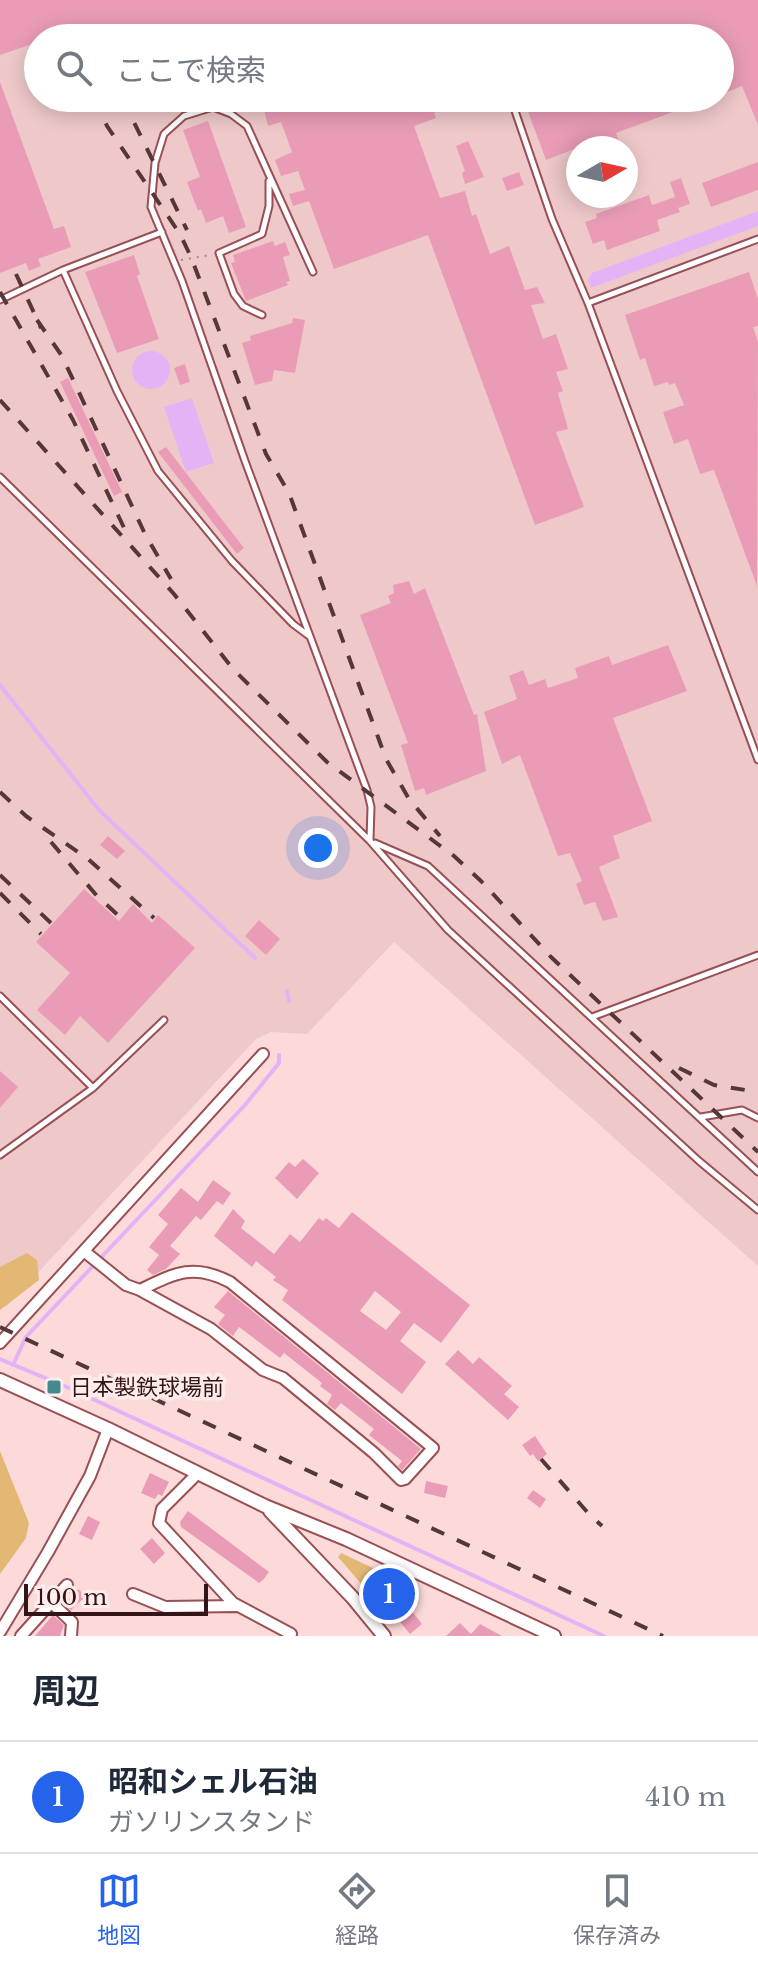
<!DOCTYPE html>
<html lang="ja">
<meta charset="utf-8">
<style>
body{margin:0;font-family:"Libre Baskerville","Noto Sans JP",serif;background:#f2f2f3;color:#1f2937}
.compass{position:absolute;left:566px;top:136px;width:72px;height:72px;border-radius:50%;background:#fff;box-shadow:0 4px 20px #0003;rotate:81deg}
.scale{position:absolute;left:24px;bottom:20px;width:184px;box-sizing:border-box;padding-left:8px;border:4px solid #331517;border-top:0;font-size:22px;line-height:28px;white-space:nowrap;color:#331517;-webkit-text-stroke:6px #feecec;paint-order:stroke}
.you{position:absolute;left:318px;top:848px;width:28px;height:28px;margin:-20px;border:6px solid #fff;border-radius:50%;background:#1a73e8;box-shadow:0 0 0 12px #1a73e833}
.badge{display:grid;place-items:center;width:52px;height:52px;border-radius:50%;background:#2563eb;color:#fff;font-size:26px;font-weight:700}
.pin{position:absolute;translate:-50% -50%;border:4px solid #fff;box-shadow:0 2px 8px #0006}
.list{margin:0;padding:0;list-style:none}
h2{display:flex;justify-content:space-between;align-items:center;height:104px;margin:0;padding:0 32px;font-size:34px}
h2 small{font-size:26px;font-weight:400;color:#747a83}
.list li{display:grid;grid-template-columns:52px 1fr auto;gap:24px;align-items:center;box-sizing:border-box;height:112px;padding:0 32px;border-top:2px solid #e0e1e3}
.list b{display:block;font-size:30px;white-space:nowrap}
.list p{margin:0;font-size:26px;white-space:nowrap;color:#747a83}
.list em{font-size:26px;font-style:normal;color:#747a83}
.icon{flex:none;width:44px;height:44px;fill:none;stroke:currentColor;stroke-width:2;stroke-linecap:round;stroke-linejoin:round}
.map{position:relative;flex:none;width:758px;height:1636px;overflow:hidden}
.search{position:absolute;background:#fff;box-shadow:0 4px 20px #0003;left:24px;right:24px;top:24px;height:88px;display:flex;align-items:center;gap:20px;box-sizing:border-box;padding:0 28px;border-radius:44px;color:#747a83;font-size:30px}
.sheet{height:216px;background:#fff}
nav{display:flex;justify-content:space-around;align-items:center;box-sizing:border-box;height:112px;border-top:2px solid #e0e1e3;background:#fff;font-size:22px;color:#747a83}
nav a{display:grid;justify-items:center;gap:4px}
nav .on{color:#2563eb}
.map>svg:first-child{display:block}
.built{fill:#efc9ca;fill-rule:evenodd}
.green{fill:#e3b875}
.water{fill:#e4b3f5}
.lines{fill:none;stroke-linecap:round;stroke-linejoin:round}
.stream{stroke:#e4b3f5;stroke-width:4}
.building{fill:#ea9cb7;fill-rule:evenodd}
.service-casing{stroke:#994f53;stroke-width:9}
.minor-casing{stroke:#994f53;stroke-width:14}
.tertiary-casing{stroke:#994f53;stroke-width:16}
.path{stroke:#a88788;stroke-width:2;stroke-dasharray:2 6;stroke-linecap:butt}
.service{stroke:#fff;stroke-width:5}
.minor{stroke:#fff;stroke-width:10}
.tertiary{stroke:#fff;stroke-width:12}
.rail{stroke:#563739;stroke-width:4;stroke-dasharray:14 14;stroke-linecap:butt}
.poi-dot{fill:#428a8b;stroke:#feecec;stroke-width:3}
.labels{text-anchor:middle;stroke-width:7;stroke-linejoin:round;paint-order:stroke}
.poi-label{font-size:22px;fill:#331517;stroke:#feecec;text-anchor:start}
</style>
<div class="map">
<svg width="758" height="1636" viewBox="0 0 758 1636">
<rect width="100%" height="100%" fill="#fddada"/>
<path class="built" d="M0,0h758v1266l-364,-324 -87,92 -36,-2 -15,7 -250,268 -6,-3zM38,38h682v60h-682zM578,148h48v48h-48z"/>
<path class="green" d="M27,1253l10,7 2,20 -39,30v-43z
M0,1451l29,72 -3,15 -26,36z
M341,1553l34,16 -11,18 -26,-30z"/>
<path class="water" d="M758,211v15l-167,62 -3,-8 4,-7z
M132 370a19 19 0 1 1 38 0a19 19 0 1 1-38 0Z
M192,398l22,65 -28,9 -22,-65z"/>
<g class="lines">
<path class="stream" d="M0,685l99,125 156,148
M287,991l2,10
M0,1359l69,29 535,248
M13,1365l13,-28 219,-232 34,-42v-8"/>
</g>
<path class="building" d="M0,0h758v125l-16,-39 -22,9v-57h-682v4l-38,13z
M0,82l54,147 10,-3 7,21 -33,12 3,7 -12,5 -3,-8 -26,10z
M261,98h143l4,11 30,-11h31l-35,15 2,5 -22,8 26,72 25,-7 7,25 4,-2 14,40 19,-8 16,44 12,-3 8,16 -14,2 12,34 13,-5 12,35 -12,3 7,19 -5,2 10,36 -12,3 28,75 -49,18 -107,-290 -94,34 -25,-68 -16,5 -4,-12 16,-4 -7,-19 -17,5 -6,-16 17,-8 -11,-30 -13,4z
M523,98h185v1l-92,34 5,15h-15l-3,-10 -57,22z
M208,121l38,106 -17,6 -6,-17 -17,7 -5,-14 -3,2 -11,-29 13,-5 -17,-47z
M468,141l16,36 -19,7 -3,-11 3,-2 -9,-25z
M758,162v28l-47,17 -9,-24z
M519,172l5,13 -17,6 -5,-13z
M681,178l9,26 -12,4 2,4 -23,8 3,11 -53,19 -3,-10 -11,4 -8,-22 12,-4 -1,-4 53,-19 3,10 23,-8 -5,-15z
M273,241l2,5 10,-4 5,13 -7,2 7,24 -4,1 2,3 -42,16 -15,-38 4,-1 -2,-7z
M134,255l6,19 -3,2 22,63 -42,14 -32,-81z
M749,272l9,27v27l-5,1 5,15 -1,244 -43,-116 -14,4 -12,-35 -14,5 -11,-32 21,-7 -9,-22 -6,2 -1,-3 -14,4 -9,-28 -5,2 -15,-45z
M293,318l12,2 -10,53 -21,-3 -2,11 -17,4 -13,-42 9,-3 -1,-4 42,-13z
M185,364l5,18 -10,3 -6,-17z
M68,378l54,114 -8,4 -54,-114z
M166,447l78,101 -7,6 -79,-102z
M409,581l5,13 11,-6 49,127 3,-1 9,57 -60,24 -2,-7 -9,3 -14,-46 7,-2 -48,-128 31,-12 -3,-7 6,-3 -1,-8z
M668,645l19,46 -74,27 39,103 -39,15 7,22 -21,9 19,50 -15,4 -8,-19 -11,3 -8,-21 6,-3 -12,-28 -12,3 -38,-101 -18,9 -18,-52 33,-13 -8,-23 14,-6 6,15 16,-6 3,9 30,-10 -3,-10 34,-12 3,9z
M108,836l17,15 -8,8 -17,-14z
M84,889l35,32 14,-17 19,19 6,-8 37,33 -87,95 -28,-27 -15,19 -28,-25 33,-37 -34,-31z
M259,920l21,19 -14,16 -21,-19z
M0,1071l18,16 -18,21z
M303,1159l16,14 -22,26 -22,-21 14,-16 6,5z
M213,1180l18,13 -8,12 -6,-4 -16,19 -5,-4 -26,30 10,8 -14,15 -13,6 -6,-5 12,-15 -10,-8 19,-23 -10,-9 23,-27 17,14z
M233,1209l12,12 -4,7 33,26 16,-20 10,8 19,-24 4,3 3,-3 13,10 13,-16 118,93 -29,38 -27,-20 -14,18 26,21 -24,32 -120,-94 6,-10 -15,-10 3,-3 -20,-16 -4,6 -38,-31zM375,1291l26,21 -15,18 -26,-19z
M228,1291l193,158 -19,21 -4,-4 4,-5 -33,-26 5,-6 -33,-26 -6,7 -8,-6 5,-9 -12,-9 2,-3 -38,-30 -4,5 -41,-31 -6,9 -15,-12 7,-9 -11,-8z
M458,1350l15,14 6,-7 33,29 -8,8 15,13 -11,13 -63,-56z
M535,1436l12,18 -9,7 -5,-7 -3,2 -8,-11z
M150,1473l19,9 -7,14 -4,-2 -3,5 -14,-6z
M426,1481l22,5 -3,12 -21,-5z
M533,1490l13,9 -6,9 -13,-10z
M188,1511l81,61 -6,8 -4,3 -78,-56 -1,-5z
M88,1516l12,6 -8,18 -13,-6z
M152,1538l13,15 -11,11 -14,-15z
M383,1579l34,15 -6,16 11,14 -12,10 -34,-41z
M78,1589l8,7 -15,14 -6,-6z
M53,1615l11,10 -4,11h-25z
M460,1623l11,11 9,-10 22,12h-56z"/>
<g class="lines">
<g class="service-casing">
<path id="service" d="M512,102l40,117 36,84 170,457
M63,270l54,121 41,80 74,90 61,63 16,12
M313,272l-66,-146 -16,-12 -18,-7 -29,9 -20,18 -9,29 -4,44 31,74 63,180 122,329 4,17 -1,33
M0,300l63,-30 99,-38
M588,303l170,-64
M262,315l-19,-9 -9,-12 -15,-41 43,-19 7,-28v-25
M0,477l370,364 78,89 251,231 59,49
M375,843l53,23 330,306
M0,996l93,92
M592,1017l166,-62
M701,1117l41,-7 16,8
M0,1155l93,-67 71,-68"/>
</g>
<g class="minor-casing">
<path id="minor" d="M85,1252l41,33 14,5c35,-17 53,-27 90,-8l203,166 -28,31 -4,1 -27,-27 -91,-75 -20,-8 -52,-41 -71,-39
M0,1343l263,-289
M198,1473l-36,36 -3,14 74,80 58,31
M133,1594l32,13 72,-1
M52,1603l20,19 -1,14
M0,1632l48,-80 42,-76 18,-47
M21,1636l46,-51"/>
</g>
<g class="tertiary-casing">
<path id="tertiary" d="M0,1380l108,49 157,77 81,33 208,97
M270,1511l82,86 32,39"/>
</g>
<path class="path" d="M181,260l29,-5"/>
<use href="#service" class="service"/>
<use href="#minor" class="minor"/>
<use href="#tertiary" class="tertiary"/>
<path class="rail" d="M94,98l13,28 73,108 11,23 75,197 23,39 97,266 23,40 31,37
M122,98l65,132
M16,274l25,54
M0,292l73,128 53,112
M37,320l25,36 83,178 26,45
M0,400l174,194 59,75 94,93 127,94 27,25 70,76 207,195
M0,792l26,24 62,43 66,59
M51,842l46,54 23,21
M0,875l51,48
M0,893l41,41
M679,1068l35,17 44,7
M0,1327l663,309
M541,1459l47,54 14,13"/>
</g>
<rect class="poi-dot" x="46" y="1379" width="16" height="16" rx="4"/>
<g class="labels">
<g class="poi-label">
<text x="70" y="1395">日本製鉄球場前</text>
</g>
</g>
</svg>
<svg class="compass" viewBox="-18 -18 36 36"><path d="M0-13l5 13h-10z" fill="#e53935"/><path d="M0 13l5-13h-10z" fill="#747a83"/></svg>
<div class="scale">100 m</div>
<div class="you"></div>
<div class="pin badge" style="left:389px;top:1594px">1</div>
<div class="search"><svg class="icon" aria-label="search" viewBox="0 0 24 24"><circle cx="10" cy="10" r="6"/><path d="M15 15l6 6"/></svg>ここで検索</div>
</div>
<section class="sheet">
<h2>周辺<small></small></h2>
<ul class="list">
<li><span class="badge">1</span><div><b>昭和シェル石油</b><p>ガソリンスタンド</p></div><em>410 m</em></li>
</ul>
</section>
<nav>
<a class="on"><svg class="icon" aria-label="map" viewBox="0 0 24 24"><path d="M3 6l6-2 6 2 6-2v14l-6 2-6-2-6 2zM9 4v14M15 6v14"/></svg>地図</a>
<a><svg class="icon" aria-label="directions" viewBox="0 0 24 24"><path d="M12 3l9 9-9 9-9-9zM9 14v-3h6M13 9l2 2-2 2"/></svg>経路</a>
<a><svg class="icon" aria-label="saved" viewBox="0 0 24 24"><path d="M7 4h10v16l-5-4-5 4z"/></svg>保存済み</a>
</nav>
